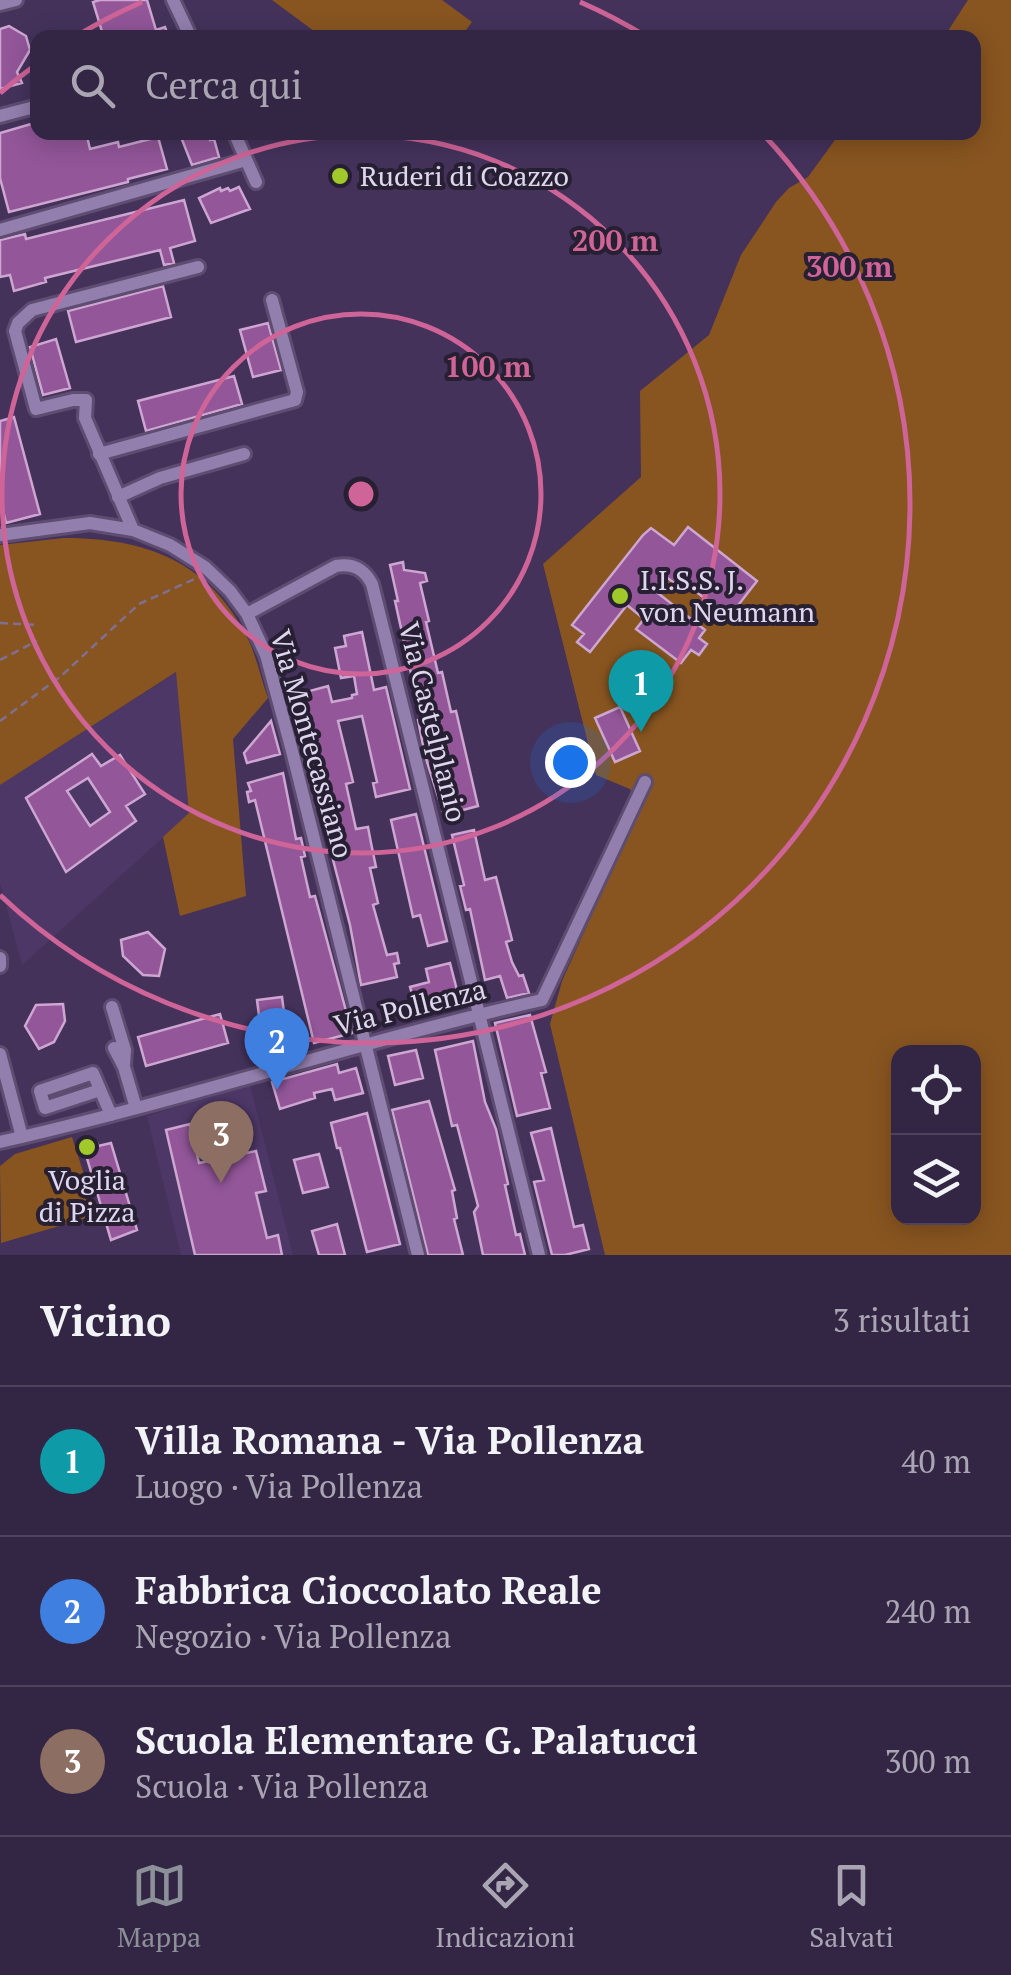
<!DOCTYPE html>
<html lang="it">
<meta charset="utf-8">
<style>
body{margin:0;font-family:"PT Serif",serif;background:#3e324f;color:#f1f3f6}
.controls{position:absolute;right:30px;bottom:30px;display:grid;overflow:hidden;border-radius:20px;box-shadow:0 5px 25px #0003}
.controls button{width:90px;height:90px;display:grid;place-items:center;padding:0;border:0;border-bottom:2px solid #4e435d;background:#332644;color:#f1f3f6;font:50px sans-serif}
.you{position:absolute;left:570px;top:762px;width:35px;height:35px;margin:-25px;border:8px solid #fff;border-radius:50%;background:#1a73e8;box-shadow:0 0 0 15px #1a73e833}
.badge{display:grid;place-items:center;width:65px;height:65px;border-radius:50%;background:#8c9099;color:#fff;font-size:32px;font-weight:700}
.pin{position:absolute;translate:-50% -82px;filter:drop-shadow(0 2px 5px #0008)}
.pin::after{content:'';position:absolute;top:52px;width:35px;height:30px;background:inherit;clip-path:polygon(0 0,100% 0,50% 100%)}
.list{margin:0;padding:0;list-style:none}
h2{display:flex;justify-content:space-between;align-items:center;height:130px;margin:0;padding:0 40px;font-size:42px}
h2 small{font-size:32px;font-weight:400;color:#a9a5b2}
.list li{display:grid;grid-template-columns:65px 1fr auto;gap:30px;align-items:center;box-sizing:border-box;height:150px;padding:0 40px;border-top:2px solid #4e435d}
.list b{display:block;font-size:38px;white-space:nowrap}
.list p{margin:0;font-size:32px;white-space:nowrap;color:#a9a5b2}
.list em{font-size:32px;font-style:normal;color:#a9a5b2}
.icon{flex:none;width:55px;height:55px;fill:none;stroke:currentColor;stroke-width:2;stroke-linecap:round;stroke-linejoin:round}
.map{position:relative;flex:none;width:1011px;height:1255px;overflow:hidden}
.search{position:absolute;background:#332644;box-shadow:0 5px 25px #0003;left:30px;right:30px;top:30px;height:110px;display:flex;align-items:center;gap:25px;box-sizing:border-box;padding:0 35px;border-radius:20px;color:#a9a5b2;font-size:38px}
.sheet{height:580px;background:#332644}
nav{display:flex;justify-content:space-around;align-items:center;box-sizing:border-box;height:140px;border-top:2px solid #4e435d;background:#332644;font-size:28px;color:#a9a5b2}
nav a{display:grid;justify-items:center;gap:5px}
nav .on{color:#8c9099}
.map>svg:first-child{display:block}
.built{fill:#4d3767}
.green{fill:#885520;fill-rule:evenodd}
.building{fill:#925699;stroke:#cda6d1;stroke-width:2.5;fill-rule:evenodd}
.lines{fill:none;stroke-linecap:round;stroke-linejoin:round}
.minor-casing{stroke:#5e4d71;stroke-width:18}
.path{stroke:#7f7093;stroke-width:2.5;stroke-dasharray:8 5;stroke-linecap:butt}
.minor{stroke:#937fae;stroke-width:12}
.ring{fill:none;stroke:#ce6497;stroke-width:5}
.poi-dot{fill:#a1c929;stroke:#271f32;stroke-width:4}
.labels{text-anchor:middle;stroke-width:8;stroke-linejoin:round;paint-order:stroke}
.poi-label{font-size:28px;fill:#e0d6f0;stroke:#271f32;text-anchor:start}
.street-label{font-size:28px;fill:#e0d6f0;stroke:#271f32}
.centre{fill:#ce6497;stroke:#271f32;stroke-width:5}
.ring-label{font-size:30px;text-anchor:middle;font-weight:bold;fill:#ce6497;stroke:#271f32;stroke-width:8;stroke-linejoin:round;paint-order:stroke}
</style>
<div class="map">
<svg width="1011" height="1255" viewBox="0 0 1011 1255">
<rect width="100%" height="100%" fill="#44325b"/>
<path class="built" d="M177,672l12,142 -167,151 -22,-82v-98z
M250,1085l43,170h-112l-34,-139z"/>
<path class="green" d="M272,0h170l30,22 -11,15h-139z
M968,0h43v1255h-406l-55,-231 12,-43 78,-173 -10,-19 -34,-14 -53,-211 98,-87 -1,-86 69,-56 32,-80 35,-53 13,-14 19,-11 32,-44 134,-1v-94l-30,-1zM898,1052h76v166h-76z
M64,538c82,0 145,23 184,101 9,19 13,40 20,59l-35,41 13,157 -66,20 -17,-79 26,-24 -13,-141 -176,113v-240z
M72,1137l25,78 -96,28 -1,-77 15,-12z"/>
<path class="building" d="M100,0h47l9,30 9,-3 4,11h-65l-11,-36z
M9,26l17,10 4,14 -13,22 5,11 -22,6v-60z
M38,122v10h48l4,17 28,-7 1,5 39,-10 9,32 -39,10v3l-119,30 -9,-34v-45z
M179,132h29l2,8 4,-1 5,18 -27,8z
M239,187l11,22 -39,14 -12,-25 21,-10 1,3 7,-3 2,3z
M184,200l11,41 -25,7 4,15 -10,2 -4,-15 -115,28 1,4 -32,9 -4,-16 -10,2v-37l25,-6 1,5z
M163,286l8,31 -95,25 -8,-31z
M268,323l13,47 -28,7 -13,-47z
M56,339l14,49 -27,7 -13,-48z
M234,376l8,28 -96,27 -8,-30z
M14,417l26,97 -34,9 -6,-25v-77z
M688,527l69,54 -28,36 -47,-36 -4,5 -13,-10 -11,14 51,40 -6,8 8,6 -8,11 -8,-5 -10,13 -45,-34 8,-10 -17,-14 -37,47 -13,-10 7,-8 -12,-9 71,-90 8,-7 23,17z
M403,562l1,8 21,3 2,8 -7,2 9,38 -3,1 12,51 4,-1 9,40 5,-1 22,95 -34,9 -19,-59 -7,-36 3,-1 -26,-118h3l-8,-36z
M362,632l12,58 12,-3 24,102 -34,8 -3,-14 4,-1 -15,-66 -24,5 15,61 -7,2 10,45 12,-2 3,16 5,24 -6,1 8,35 -5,2 14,50 10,-2 2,10 -5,1 3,13 -36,8 -11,-60 -31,-119 5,-1 -33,-109 37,-10 4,16 20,-4v-3l5,-1 -3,-18 -13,2 -6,-30 11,-2 -2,-10z
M620,707l20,44 -25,11 -20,-44z
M271,721l9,33 -33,9 -3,-10z
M92,754l9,12 19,-11 25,39 -19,12 10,15 -70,51 -40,-74zM88,778l22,34 -20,14 -23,-35z
M283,773l13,66 5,-1 4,18 -4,1 9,40 5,-1 37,137 -38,10 -59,-243 -6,2 -2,-10 4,-1 -3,-8z
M416,814l31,127 -19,5 -8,-31 -7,2 -22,-97z
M474,830l11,50 11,-3 16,63 -6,2 6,20 7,14 4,-1 6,18 -22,5 -7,-22 -15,4 -15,-71 -4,1 -6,-24 4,-1 -12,-50z
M148,932l17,17 -6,27 -16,-1 -20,-19 -2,-16z
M450,963l9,35 -43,10 -6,-21 19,-5 -3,-13z
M282,997l6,46 -25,4 -6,-47z
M63,1004l2,17 -11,21 -15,7 -14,-23 11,-21z
M220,1014l8,29 -82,23 -8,-29z
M530,1015l16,57 -5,1 9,35 -33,8 -22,-93z
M473,1041l12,61 11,27 12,55 -3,1 11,50 4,-1 5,21h-42l-9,-43 4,-6 -21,-81 -5,1 -17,-76z
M416,1050l7,28 -28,7 -7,-29z
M337,1064l2,9 17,-5 7,25 -28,7 -3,-11 -18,4 1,5 -35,11 -8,-27z
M429,1101l26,89 -3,1 5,27 -3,1 9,36h-35l-36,-145z
M367,1113l33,131 -33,8 -27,-104h-3l-6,-25z
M190,1124l9,39 57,-12 10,40 -10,2 11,45 11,-3 4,20h-87l-29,-125z
M551,1128l23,99 9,-2 6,24 -24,6h-13l-18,-73 10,-2 -13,-47z
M97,1143l1,3 13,-3 26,87 -26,10 -27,-92z
M319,1154l9,33 -25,6 -9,-33z
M337,1224l8,31h-26l-7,-24z"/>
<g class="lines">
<g class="minor-casing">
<path id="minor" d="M173,0l18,38
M0,4l16,-4
M0,116l38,-10
M234,132l22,50
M0,230l246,-70
M99,454l196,-54 2,-8 -25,-92
M118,497l42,-19 84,-24
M133,530l-48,-112 1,-18h-13l-37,9 -21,-78 3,-8 14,-13 166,-43
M0,535l90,-12 43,7 37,15 35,22 25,24 17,23 19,41 26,96 126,504
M247,614l89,-48c17,-3 28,3 36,18l167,671
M0,958v8
M112,1007l13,43 -1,14
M114,1048l10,19 12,41
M0,1054l22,83
M100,1090l-55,18 -5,-17 53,-18 18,42
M0,1142c182,-41 360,-101 542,-142l103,-218"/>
</g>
<path class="path" d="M0,623l39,2
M0,660l37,-19
M0,721l60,-44 79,-73 60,-27"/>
<use href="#minor" class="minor"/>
</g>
<g class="ring">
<circle cx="361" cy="494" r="180"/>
<circle cx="361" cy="494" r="359"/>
<path d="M0 93A539 539 0 0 1 37 64M75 37A539 539 0 0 1 142 2M580 2A539 539 0 0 1 647 37M762 133A539 539 0 0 1 0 895"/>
</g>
<g class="poi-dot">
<circle cx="340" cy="176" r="10"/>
<circle cx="620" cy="596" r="10"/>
<circle cx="87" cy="1147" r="10"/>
</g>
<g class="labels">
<g class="poi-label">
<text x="360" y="186">Ruderi di Coazzo</text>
<text x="640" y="590">I.I.S.S. J.<tspan x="640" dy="32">von Neumann</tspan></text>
<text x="87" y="1190" text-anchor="middle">Voglia<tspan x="87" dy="32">di Pizza</tspan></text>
</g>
<g class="street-label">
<text transform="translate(433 722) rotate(76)" y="10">Via Castelplanio</text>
<text transform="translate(312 744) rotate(74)" y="10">Via Montecassiano</text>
<text transform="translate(410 1007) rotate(-14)" y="10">Via Pollenza</text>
</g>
</g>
<circle cx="361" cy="494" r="15" class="centre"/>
<g class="ring-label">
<text x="615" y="251">200 m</text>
<text x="849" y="277">300 m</text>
<text x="488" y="377">100 m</text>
</g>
</svg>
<div class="controls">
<button><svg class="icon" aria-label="locate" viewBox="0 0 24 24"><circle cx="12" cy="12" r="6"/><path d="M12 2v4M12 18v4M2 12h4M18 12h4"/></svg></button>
<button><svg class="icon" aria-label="layers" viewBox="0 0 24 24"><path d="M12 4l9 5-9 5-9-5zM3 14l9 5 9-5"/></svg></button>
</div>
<div class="you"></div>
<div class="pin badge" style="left:641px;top:732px;background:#0f9aa8">1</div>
<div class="pin badge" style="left:277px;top:1090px;background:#3f7fe0">2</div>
<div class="pin badge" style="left:221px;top:1183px;background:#8d6e63">3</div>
<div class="search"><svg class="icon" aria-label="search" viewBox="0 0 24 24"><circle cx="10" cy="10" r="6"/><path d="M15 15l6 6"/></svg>Cerca qui</div>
</div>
<section class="sheet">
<h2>Vicino<small>3 risultati</small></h2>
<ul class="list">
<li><span class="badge" style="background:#0f9aa8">1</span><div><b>Villa Romana - Via Pollenza</b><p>Luogo · Via Pollenza</p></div><em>40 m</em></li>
<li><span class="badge" style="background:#3f7fe0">2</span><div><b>Fabbrica Cioccolato Reale</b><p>Negozio · Via Pollenza</p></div><em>240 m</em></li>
<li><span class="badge" style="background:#8d6e63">3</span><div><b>Scuola Elementare G. Palatucci</b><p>Scuola · Via Pollenza</p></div><em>300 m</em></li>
</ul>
</section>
<nav>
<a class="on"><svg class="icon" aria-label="map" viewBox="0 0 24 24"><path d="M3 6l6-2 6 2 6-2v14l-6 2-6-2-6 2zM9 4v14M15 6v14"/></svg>Mappa</a>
<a><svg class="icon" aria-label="directions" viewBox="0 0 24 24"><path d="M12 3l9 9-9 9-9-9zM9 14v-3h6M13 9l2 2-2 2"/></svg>Indicazioni</a>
<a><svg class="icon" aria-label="saved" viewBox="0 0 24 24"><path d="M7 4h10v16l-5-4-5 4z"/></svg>Salvati</a>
</nav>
